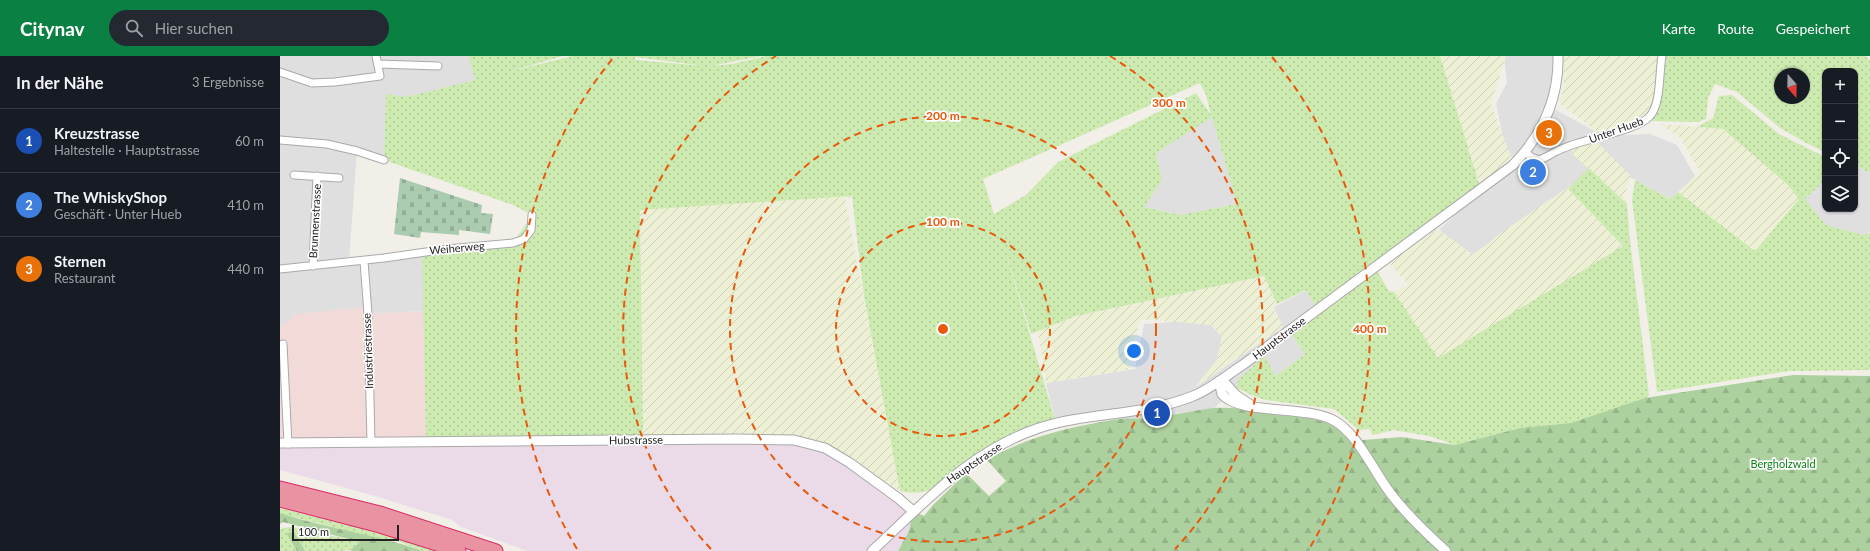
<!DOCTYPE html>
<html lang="de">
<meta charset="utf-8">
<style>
body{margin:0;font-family:Lato,sans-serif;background:#242831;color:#f1f3f6}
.controls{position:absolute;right:12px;top:12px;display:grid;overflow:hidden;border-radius:8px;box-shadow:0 1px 3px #0004}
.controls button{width:36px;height:36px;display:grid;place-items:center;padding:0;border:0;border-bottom:1px solid #363941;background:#171b24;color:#f1f3f6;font:20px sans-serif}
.compass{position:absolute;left:1494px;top:12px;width:36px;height:36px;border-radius:50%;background:#171b24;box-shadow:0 1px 3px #0004;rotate:160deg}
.scale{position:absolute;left:12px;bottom:10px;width:107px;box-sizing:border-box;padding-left:4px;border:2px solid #222;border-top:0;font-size:11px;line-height:14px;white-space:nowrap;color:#222;-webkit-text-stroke:3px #fff;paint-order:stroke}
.you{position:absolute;left:854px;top:295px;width:14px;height:14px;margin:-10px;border:3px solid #fff;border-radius:50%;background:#1a73e8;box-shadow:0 0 0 6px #1a73e833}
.badge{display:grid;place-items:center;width:26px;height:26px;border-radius:50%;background:#0b8043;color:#fff;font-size:13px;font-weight:700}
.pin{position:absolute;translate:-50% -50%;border:2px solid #fff;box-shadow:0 1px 4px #0006}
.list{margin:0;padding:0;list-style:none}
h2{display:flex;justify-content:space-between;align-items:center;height:52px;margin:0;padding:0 16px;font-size:17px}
h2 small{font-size:13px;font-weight:400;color:#9ea1a6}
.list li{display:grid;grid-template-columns:26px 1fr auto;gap:12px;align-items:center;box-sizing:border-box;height:64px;padding:0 16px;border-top:1px solid #363941}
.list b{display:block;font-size:15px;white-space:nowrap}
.list p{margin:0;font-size:13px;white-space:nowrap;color:#9ea1a6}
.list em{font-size:13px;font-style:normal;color:#9ea1a6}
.icon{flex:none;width:22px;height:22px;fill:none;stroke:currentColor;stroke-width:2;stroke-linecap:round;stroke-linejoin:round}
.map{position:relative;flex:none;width:1590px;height:495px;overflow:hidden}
header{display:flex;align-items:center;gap:24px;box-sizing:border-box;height:56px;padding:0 20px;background:#0b8043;color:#fff}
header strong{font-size:19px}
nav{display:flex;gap:22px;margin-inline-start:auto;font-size:14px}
.search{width:280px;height:36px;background:#242831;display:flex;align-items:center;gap:10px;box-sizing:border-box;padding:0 14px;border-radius:22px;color:#9ea1a6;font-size:15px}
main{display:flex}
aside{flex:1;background:#171b24}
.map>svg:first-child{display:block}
.residential{fill:#e0dfdf}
.commercial{fill:#f2dad9}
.industrial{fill:#ebdbe8}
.farmland{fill:url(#farmland-furrows)}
.grass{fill:url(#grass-dots);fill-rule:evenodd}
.forest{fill:url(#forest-firs)}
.cemetery{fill:url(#cemetery-stones)}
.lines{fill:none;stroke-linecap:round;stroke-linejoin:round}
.minor-casing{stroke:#a9a9a9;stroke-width:9}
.tertiary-casing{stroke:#a9a9a9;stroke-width:11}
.motorway-casing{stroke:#dc2a67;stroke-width:15}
.minor{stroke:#fff;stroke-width:7}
.tertiary{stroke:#fff;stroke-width:9}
.motorway{stroke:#e892a2;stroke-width:13}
.ring{fill:none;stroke:#e8590c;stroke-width:2;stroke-dasharray:7 5}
.labels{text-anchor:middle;stroke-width:3.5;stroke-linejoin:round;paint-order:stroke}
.street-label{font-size:11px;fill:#222;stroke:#fff}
.park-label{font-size:11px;fill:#0c8416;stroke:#fff}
.centre{fill:#e8590c;stroke:#fff;stroke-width:2}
.ring-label{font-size:12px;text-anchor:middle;font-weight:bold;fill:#e8590c;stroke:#fff;stroke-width:3.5;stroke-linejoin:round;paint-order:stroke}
</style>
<header>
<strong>Citynav</strong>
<div class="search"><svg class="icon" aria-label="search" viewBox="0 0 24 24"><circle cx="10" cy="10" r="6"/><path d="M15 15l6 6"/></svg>Hier suchen</div>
<nav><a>Karte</a><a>Route</a><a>Gespeichert</a></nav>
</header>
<main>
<aside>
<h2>In der Nähe<small>3 Ergebnisse</small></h2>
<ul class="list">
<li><span class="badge" style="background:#1a4fb4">1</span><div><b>Kreuzstrasse</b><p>Haltestelle · Hauptstrasse</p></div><em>60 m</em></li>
<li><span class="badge" style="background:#3f7fe0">2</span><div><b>The WhiskyShop</b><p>Geschäft · Unter Hueb</p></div><em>410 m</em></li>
<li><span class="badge" style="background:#e8710a">3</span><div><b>Sternen</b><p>Restaurant</p></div><em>440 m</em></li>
</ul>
</aside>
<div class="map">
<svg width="1590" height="495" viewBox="0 0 1590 495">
<defs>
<pattern id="farmland-furrows" width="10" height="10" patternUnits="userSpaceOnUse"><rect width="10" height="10" fill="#eef0d5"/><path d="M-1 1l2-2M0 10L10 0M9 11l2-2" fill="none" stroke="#ccceb7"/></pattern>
<pattern id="grass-dots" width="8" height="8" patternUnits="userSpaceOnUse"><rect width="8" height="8" fill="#cdebb0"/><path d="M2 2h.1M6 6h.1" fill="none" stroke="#b0c997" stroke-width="1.8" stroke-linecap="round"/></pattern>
<pattern id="forest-firs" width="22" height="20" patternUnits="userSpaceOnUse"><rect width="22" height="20" fill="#add19e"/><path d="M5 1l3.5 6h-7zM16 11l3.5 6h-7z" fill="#95b388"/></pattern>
<pattern id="cemetery-stones" width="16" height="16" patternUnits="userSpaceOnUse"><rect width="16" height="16" fill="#aacbaf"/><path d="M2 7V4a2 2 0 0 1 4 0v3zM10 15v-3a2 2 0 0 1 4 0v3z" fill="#92ae96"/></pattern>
</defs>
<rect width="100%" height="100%" fill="#f2efe9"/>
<path class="residential" d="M0,0h189l7,24 -92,80 -27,-9 -8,110 73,-9 2,59 -56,3 -88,13z
M1224,0h55l-7,52 52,28 46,-2 27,11 18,31 -24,23 -58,-31 -46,20 -94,67 -34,-25 73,-72 -8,-16 -8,-39 11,-20z
M932,60l25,88 -57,11 -36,-8 18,-27 -6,-27z
M1575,109l15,8v59l-7,3 -37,-10 -21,-26 20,-19v29h30z
M1027,234l10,19 -28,21 16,24 -29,22 -13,-19 -25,23 -1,8 -23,20 -67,10 -91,5 -10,-40 89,-14 9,-45 57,-4 10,5 11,12 -5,23 -20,26 85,-58 -8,-21z"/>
<path class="commercial" d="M87,251l1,7 56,-3 2,131 -146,1v-116l3,-1 13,-12z"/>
<path class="industrial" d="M491,382l54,10 88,63 -4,20 -11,20h-371l-66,-24 -9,-7 -77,-24 -95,-26v-27z"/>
<path class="farmland" d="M1160,0h66l-15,48 20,53 -20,25 -14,-4z
M1283,0h95l-4,48 -7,10 -44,22 -44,-33 5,-16z
M1380,68l63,5 62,52 15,18 -45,52 -77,-59 22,-20 -20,-35z
M1316,85l34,34v4l-6,18 3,7 -56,-51 5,-7z
M703,123l-138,19 55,293 -77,-49 -88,-8 -92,6 -3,-232z
M1287,132l56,58 -183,121 -46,-75 14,-8 -19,-21 49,-34 35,26 32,-25z
M984,220l13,28 -4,2 10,21 -88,60 22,-27 5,-23 -11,-12 -71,-6 -12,51 -82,13 -8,-52 38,-15z"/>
<path class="grass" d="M189,0h94l-52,15 62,-15h188l-50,10 21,-2 34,-8h674l40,131 -163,122 -11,-19 -29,14 -13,-28 -188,40 -45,18 -27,-87 52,176c-12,4 -26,7 -37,13 -36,16 -77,67 -119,55l-36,-195 -12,-100 -212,14 3,230 -217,2 -4,-190 91,-9 19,-28 -19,-10 -129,-45 2,-66 20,3 69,-17zM355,1l70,9 -70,-6zM920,27l6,12 5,20 -15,-22 -138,69 -32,33 -32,19 -11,-35zM932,61l25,87 -57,11 -36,-8 18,-27 -6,-27z
M1386,0h199l5,4v113l-15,-8v-94h-30v81l-17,-8 -28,-16 -43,-36 -22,-8 -7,14 -2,21 -8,3 -46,-1 10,-26zM1500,18h24v24h-24z
M1452,39l47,39 46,23v23l-20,19 21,26 37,10 7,-2v137l-81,1 -132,21 -25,-192 3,-20 35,19 8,-7 77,59 44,-52 -11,-14 -65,-56 -26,-2 16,-9 6,-22z
M1309,112l38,36 3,37 19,154 -2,3 -76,25 -51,5 -65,17 -26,-9 -35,-6 -22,5 -2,-6 -11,1 -25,-21 -68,-9 -10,-3 -19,-9 1,-8 26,-24 12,20 29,-22 -13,-19 85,-64 12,20 5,1 44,66 185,-112 -55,-57z
M0,452l99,25 57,18h-13l-26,-10 -18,-2 -93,-24 -6,-2z
M12,471l68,15 -10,8 -9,1h-61v-21l3,-2z"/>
<path class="forest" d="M1513,319l77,1v175h-972l11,-20 4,-20 11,5 9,-11 33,-32 23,23 17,-15 -19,-21c41,-24 86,-34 133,-41 9,-1 18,0 27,-1 22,-2 44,-7 66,-10 22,-2 105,7 122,19 5,3 10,10 15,14l52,-4 53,8 65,-17 51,-5 74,-25z
M0,457c47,16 97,21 143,38h-71l-2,-1 10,-8 -77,-20 -3,2z
M10,476l5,2 10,17h-8l-10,-17z"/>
<path class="cemetery" d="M120,122l82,27 -1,8 12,1 -3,20 -31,-4v5l-38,-3 -1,6 -26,-4z"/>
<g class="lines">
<g class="minor-casing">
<path id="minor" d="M98,8l60,2
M0,16l32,11 23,-1 45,-6 -4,-20
M0,84l47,4 30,7 27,9
M1245,96l6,5 8,3c9,-3 16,-9 25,-12 19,-9 75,-18 86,-32 11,-12 9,-44 12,-60
M14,119l45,3
M84,205l4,53 3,129
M33,210l4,-90
M0,213l104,-11 63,-9 66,-6 11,-4 7,-9 1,-15
M3,288l5,100"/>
</g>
<g class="tertiary-casing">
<path id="tertiary" d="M939,325l3,13c16,21 83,11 111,26 25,13 40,51 58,74 16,21 35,39 55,57
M939,325l6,2 11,12 15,10
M0,387l455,-4 59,1 31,8 25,15 48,35 15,13
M592,495c52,-48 98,-100 167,-123 49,-16 105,-12 154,-32 18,-7 34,-21 51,-32l269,-199c30,-31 46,-66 45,-109"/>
</g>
<g class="motorway-casing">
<path id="motorway" d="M0,432l100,25 116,38
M0,444l100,26 79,25"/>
</g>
<use href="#minor" class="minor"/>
<use href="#tertiary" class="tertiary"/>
<use href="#motorway" class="motorway"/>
</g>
<g class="ring">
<circle cx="663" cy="273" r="107"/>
<circle cx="663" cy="273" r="213"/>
<path d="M431 493A320 320 0 0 1 496 0M830 0A320 320 0 0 1 895 493"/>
<path d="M297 493A427 427 0 0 1 334 1M992 1A427 427 0 0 1 1029 493"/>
</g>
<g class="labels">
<g class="street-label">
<text transform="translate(1336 74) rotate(-20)" y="4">Unter Hueb</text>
<text transform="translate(35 165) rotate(-87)" y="4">Brunnenstrasse</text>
<text transform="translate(177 192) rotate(-5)" y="4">Weiherweg</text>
<text transform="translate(999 282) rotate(-37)" y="4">Hauptstrasse</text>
<text transform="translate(88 295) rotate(-92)" y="4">Industriestrasse</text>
<text transform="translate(356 384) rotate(-1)" y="4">Hubstrasse</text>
<text transform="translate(694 407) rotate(-34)" y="4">Hauptstrasse</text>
</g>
<g class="park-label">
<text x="1503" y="412">Bergholzwald</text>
</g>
</g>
<circle cx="663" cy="273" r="6" class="centre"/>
<g class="ring-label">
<text x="889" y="51">300 m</text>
<text x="663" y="64">200 m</text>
<text x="663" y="170">100 m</text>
<text x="1090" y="277">400 m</text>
</g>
</svg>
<div class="controls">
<button>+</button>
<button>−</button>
<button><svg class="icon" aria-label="locate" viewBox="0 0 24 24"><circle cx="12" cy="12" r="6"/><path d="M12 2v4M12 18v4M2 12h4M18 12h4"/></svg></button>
<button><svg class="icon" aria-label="layers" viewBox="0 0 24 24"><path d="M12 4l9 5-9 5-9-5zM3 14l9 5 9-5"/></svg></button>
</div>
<svg class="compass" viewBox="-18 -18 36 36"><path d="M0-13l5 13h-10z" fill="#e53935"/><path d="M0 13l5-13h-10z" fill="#9ea1a6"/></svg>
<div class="scale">100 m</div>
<div class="you"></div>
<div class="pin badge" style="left:877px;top:357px;background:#1a4fb4">1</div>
<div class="pin badge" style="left:1253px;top:116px;background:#3f7fe0">2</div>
<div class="pin badge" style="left:1269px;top:77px;background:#e8710a">3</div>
</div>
</main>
